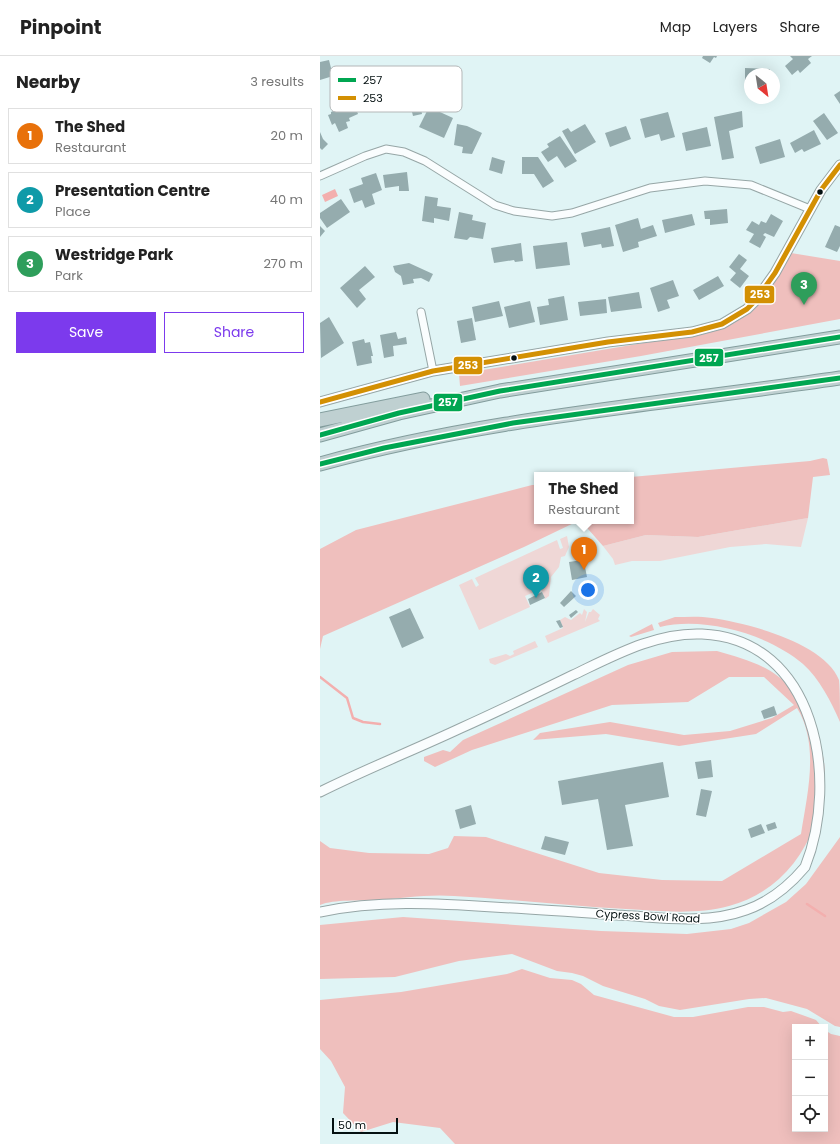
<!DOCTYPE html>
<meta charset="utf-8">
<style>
body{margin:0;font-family:Poppins,sans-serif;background:#f6f6f6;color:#222}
.controls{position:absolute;right:12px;bottom:12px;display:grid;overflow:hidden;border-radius:0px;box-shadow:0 4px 16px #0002}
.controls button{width:36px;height:36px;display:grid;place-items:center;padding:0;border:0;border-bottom:1px solid #e0e0e0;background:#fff;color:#222;font:20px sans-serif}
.compass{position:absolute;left:424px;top:12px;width:36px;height:36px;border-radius:50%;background:#fff;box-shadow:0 4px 16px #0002;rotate:150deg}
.scale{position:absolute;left:12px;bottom:10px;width:66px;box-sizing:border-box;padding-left:4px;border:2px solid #041011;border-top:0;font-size:11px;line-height:14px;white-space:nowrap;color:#041011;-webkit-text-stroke:3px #fff;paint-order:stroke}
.you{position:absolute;left:268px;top:534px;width:14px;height:14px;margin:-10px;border:3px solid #fff;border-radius:50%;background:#1a73e8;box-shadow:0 0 0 6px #1a73e833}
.badge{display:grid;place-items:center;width:26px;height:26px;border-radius:50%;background:#7c3aed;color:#fff;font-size:13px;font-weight:700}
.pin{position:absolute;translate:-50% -33px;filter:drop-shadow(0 1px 2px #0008)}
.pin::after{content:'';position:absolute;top:21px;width:14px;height:12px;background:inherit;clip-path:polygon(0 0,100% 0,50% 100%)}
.popup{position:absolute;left:214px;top:416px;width:100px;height:52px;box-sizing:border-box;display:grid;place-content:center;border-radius:0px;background:#fff;filter:drop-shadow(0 1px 3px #0005);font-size:13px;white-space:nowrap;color:#767676}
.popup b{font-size:15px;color:#222}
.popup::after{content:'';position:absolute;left:50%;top:100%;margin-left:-8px;border:8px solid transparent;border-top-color:#fff}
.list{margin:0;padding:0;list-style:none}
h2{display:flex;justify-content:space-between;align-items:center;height:52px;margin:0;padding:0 16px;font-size:17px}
h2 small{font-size:13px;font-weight:400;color:#767676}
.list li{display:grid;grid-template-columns:26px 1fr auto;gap:12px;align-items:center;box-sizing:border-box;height:56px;margin:0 8px 8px;padding:0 8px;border:1px solid #e0e0e0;border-radius:0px}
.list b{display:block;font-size:15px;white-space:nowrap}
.list p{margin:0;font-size:13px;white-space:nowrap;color:#767676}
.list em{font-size:13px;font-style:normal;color:#767676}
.actions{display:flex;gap:8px;padding:12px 16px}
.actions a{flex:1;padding:9px 0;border:1px solid #7c3aed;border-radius:0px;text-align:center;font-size:14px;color:#7c3aed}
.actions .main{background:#7c3aed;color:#fff}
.icon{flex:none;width:22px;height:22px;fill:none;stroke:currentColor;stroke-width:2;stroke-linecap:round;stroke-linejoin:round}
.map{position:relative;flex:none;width:520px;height:1088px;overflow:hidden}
header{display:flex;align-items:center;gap:24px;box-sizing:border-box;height:56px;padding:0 20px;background:#fff;border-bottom:1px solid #e0e0e0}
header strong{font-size:19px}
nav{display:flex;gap:22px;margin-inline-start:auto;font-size:14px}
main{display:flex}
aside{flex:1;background:#fff}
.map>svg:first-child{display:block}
.green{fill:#efd7d6}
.forest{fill:#efbfbd}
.water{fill:#f3afae}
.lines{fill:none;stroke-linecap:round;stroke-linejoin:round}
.stream{stroke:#f3afae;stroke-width:2.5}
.building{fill:#95acae}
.minor-casing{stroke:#96a6a6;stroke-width:9}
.tertiary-casing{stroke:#96a6a6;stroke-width:11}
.motorway-casing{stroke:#839d9d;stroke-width:15}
.minor{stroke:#fafdfe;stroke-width:7}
.tertiary{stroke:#fafdfe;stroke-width:9}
.motorway{stroke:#bfd0d1;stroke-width:13}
.bus-1-casing{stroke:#fff;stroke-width:8}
.bus-2-casing{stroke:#fff;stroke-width:8}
.bus-1{stroke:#00a651;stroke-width:5}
.bus-2{stroke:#d39003;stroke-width:5}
.bus-dot{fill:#041011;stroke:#fff;stroke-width:1.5}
.labels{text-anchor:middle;stroke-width:3;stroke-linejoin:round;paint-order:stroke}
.street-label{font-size:11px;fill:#041011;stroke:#fff}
.key{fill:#fff;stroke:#b4b7b8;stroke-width:1}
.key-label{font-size:11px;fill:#041011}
.line-badge{stroke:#fff;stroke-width:1.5}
.badge-label{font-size:11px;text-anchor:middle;font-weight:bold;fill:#fff}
</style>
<header>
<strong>Pinpoint</strong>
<nav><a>Map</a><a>Layers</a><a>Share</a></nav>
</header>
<main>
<aside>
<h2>Nearby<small>3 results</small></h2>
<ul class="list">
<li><span class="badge" style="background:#e8710a">1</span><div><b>The Shed</b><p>Restaurant</p></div><em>20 m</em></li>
<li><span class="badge" style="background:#0f9aa8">2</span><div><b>Presentation Centre</b><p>Place</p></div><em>40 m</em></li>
<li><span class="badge" style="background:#2e9e5b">3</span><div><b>Westridge Park</b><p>Park</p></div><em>270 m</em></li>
</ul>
<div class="actions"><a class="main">Save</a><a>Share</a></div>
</aside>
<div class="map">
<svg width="520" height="1088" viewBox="0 0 520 1088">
<rect width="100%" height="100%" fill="#e0f4f5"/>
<path class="green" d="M488,462l-7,29 -35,-3 -36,3 -70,14h-28l-17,4 -2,-6 -10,-13 43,-11 52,2z
M247,480l2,11 -4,9 -4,1 -2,10 -8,10 -2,19 -4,3 -4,-10 -16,7 5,11 -51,23 -20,-45 13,-6 4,8 3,-2 -4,-7 82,-38 3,9 3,-1 -3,-9z
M264,553l3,3 -2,10 4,-10h2l2,-3 7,6 -2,4 2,2 -52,22 -3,-7 18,-8 -3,-8 5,-3 6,3 9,-7 2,2z
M215,585l3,6 -43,18 -5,-2 -1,-4 17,-5 4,2 4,-2 -1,-3z"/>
<path class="forest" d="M471,197l49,8v58l-199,37 -181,30 -1,-12 220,-37 56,-17z
M503,402l4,1 3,16 -17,2 -5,41 -110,19 -52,-2 -43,11 -22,-25h50v-44l179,-16z
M212,429h5v36h41l-54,26 -201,89 -3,13v-100l36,-19z
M355,561c12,0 25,-1 37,1 35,5 113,25 127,62 1,9 1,31 1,42 -8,-19 -21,-44 -37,-58 -35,-30 -99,-48 -143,-37l-2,-4z
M332,568l2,6 -23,7 -2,-1z
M397,595c27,8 56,15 74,38 7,9 12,20 18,30 20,33 20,70 6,106 -16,40 -43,69 -86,81 -33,9 -69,5 -103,3 -57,-3 -115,-10 -172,-13 -25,-2 -52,2 -77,4 -16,1 -43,-1 -57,5v-64l10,7 39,5 60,1 19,-6 6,-12 32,1 113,36 63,7 60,1 79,-47c6,-39 19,-89 -4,-126l-41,26 -77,12 -73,-12 -73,6 7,-7 70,-11 74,13 46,-4 42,-13 22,-13 -30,-28h-35l-41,25 -76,3 -140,45 -37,17 -11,-6v-4l19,-7 7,2 13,-12 165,-75 44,-13z
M520,781v190l-5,-1 -28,-17 -41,-11 -17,1 -69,11 -21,-4 -14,-7 -42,-13 -20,-10 -11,-3 -15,-2 -45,-17 -53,7 -64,16 -75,2v-54l83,-8 198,14 86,3 44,-5 18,-6 37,-21 20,-18z
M202,913l28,9 22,2 9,4 13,11 80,22h19l55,-10h16l19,5 8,-1 14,5 11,4 6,7h-27v102h30v-99l6,4 9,2v108h-385l-15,-16 -47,-6 -32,10 -18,-19 2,-26 -14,-26 -11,-12v-49l81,-8 106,-18z"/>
<path class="water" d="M87,17l8,6 -2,6h-4l-8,-8 2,-3z
M25,31l7,14 -8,3 -6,-14z
M15,133l3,7 -13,6 -3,-7z"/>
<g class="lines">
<path class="stream" d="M0,621l27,21 6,20 10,4 17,2
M487,848l18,12"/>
</g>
<path class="building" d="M383,0h14l-1,2 -2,-1 -4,6 -8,-5z
M470,0h22l-4,3 3,4 -11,10 -2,-3 -6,5 -7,-9 8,-7z
M9,4l4,16 -13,4v-18z
M425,12l25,1v5h-20v9l-5,-1z
M54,24h16l9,2 -1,3 16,5 3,10 8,-2 1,6h-2l1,4 -4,1 1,5 -9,2 -4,-16 -13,-7v6l-7,1v-4l-14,1z
M520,35v13l-6,-9z
M34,47l4,11 -9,4 1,3 -4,1 2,6 -9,4 -4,-9 -3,2 -4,-10 3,-1v-2l9,-4 1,2 3,-1 -1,-2z
M109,51l24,11 -9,20 -25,-11z
M422,55l1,16 -14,4 5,27 -12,2 -8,-43z
M348,56l7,25 -14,4 -2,-7 -14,4 -5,-19z
M504,57l14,20 -11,7 -14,-19z
M137,68l10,2 15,7 -10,21 -10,-1 1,-6 -9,-2z
M265,68l11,18 -21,12 -13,-23 6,-3 3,4z
M306,70l5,13 -21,8 -5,-14z
M387,71l4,19 -25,5 -4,-18z
M494,74l7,14 -17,8 -2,-3 -7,4 -5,-10z
M0,76l3,7 5,5 -6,6 -2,-2z
M240,80l17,25 -12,7 -8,-12 -9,6 -7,-10 8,-5 -2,-3z
M460,83l5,18 -25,7 -5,-17z
M172,101l13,4 -3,13 -13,-4z
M202,101h16l16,24 -11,7 -9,-14h-12z
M87,116l2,19h-10v-5l-14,2 -2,-13z
M56,117l6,17 -10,4 3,10 -10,4 -3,-8 -8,3 -5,-14 14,-5 -2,-6z
M105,140l13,2 -1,8 14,2 -2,13 -15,-3v5l-12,-2z
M21,143l9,13 -23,16 -7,-10v-5z
M407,153l1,14 -18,2v-6h-5l-1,-8z
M139,156l14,3 -1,5 14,3 -3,16 -13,-2 -3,3 -13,-2z
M372,158l3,11 -30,8 -3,-13z
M451,158l12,7 -9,16 -9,-4 -2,2 3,2 -6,11 -11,-6 5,-8 -8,-4 6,-9 7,4 2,-4 5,2z
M318,162l3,11 12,-4 4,11 -19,6 1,5 -16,5 -8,-27z
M515,169l5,2v19l-3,6 -12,-5z
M0,170l5,5 -5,6z
M290,171l4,19 -12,2 -1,-4 -17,3 -3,-14z
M247,186l3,23 -34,4 -3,-23z
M201,187l2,18 -8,1 -1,-2 -20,3 -3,-15z
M419,198l8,6 -7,9 9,7 -9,12 -10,-8 6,-7 -7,-6z
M89,207l24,11 -4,8 -8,-4 -8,1 1,4 -11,2 -2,-9 -6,-4 -2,-6z
M45,210l10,11 -16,13 7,9 -9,9 -17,-20z
M398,220l6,10 -25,14 -6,-10z
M353,224l6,16 -12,4 3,8 -12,4 -8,-24z
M319,236l3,16 -31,4 -3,-15z
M244,240l4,24 -28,5 -3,-18 12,-2 -1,-6z
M286,243l1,14 -27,3 -2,-14z
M179,245l4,15 -28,6 -3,-15z
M210,245l5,21 -26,6 -5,-21z
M9,261l15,26 -23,15 -1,-35z
M152,262l4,22 -15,3 -4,-22z
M76,276l2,7 8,-2 1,7 -14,2 1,10 -10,2 -4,-23z
M44,283l1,4 5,-1 3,14h-2l1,7 -15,3 -5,-24z
M262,504v2h2l3,15 -15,3 -3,-18z
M270,531l7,4 -2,3 -7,-3z
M251,535l5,5 -12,11 -4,-4z
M222,536l3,6 -15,7 -2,-6z
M90,552l14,30 -22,10 -13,-31z
M256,554l2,2 -7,6 -2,-3z
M240,564l3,7 -3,1 -4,-7z
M454,650l3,9 -13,4 -3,-8z
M391,704l2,17 -15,2 -3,-17z
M343,706l6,35 -44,8 8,41 -26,4 -9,-51 -36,6 -4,-24z
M381,733l11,2 -6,26 -10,-2z
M151,749l5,19 -16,5 -5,-19z
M455,766l2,6 -9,3 -2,-6z
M441,768l4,9 -14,5 -3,-9z
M225,780l24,6 -4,13 -24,-6z"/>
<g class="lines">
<g class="minor-casing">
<path id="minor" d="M0,120l45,-20 21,-7 18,3 21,9 70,44 19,6 38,5 20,-3 78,-25 55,-7 46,4 59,24
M101,256l12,59"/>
</g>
<g class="tertiary-casing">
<path id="tertiary" d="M0,346l113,-31 175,-29 84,-10 30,-8 25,-15 8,-8 20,-28 46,-83 19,-25
M0,736c46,-23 94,-42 141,-64 38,-17 75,-35 112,-53 40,-19 83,-43 129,-41 114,5 138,146 103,233 -16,19 -36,35 -59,43 -41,15 -87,7 -129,5 -42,-3 -83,-6 -124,-8 -58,-4 -116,-7 -173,5"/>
</g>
<g class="motorway-casing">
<path id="motorway" d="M0,364l103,-21
M0,379l79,-22 101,-22 340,-54
M0,408c169,-47 347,-60 520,-86"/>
</g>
<use href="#minor" class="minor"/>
<use href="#tertiary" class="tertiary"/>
<use href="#motorway" class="motorway"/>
<g class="bus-1-casing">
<path id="bus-1" d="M0,379l79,-22 101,-22 340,-54
M0,408l64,-16 129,-25 327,-45"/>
</g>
<g class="bus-2-casing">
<path id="bus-2" d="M0,346l113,-31 175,-29 84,-10 30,-8 25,-15 8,-8 20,-28 46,-83 19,-25"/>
</g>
<use href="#bus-1" class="bus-1"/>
<use href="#bus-2" class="bus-2"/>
</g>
<g class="bus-dot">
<circle cx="500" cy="136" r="3.5"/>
<circle cx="194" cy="302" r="3.5"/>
</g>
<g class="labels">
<g class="street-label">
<text transform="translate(328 860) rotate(3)" y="4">Cypress Bowl Road</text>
</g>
</g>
<rect x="10" y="10" width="132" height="46" rx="6" class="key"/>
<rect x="18" y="22" width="18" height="4" fill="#00a651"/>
<rect x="18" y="40" width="18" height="4" fill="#d39003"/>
<g class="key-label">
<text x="43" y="28">257</text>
<text x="43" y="46">253</text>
</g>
<g class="line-badge">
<rect x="424" y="229" width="31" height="19" rx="4" fill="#d39003"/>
<rect x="374" y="292" width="30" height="19" rx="4" fill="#00a651"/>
<rect x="133" y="300" width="30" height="19" rx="4" fill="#d39003"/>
<rect x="113" y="337" width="30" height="19" rx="4" fill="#00a651"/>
</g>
<g class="badge-label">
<text x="440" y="242">253</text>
<text x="389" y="306">257</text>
<text x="148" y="313">253</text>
<text x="128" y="350">257</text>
</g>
</svg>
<div class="controls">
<button>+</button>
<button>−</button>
<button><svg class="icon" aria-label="locate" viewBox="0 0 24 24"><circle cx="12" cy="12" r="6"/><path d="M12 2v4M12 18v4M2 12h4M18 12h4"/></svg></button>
</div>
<svg class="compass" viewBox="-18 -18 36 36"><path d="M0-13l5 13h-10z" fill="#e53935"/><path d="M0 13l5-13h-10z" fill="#767676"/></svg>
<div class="scale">50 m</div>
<div class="you"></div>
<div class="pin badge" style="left:264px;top:514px;background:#e8710a">1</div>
<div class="popup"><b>The Shed</b>Restaurant</div>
<div class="pin badge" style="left:216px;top:542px;background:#0f9aa8">2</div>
<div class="pin badge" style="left:484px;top:249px;background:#2e9e5b">3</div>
</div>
</main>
